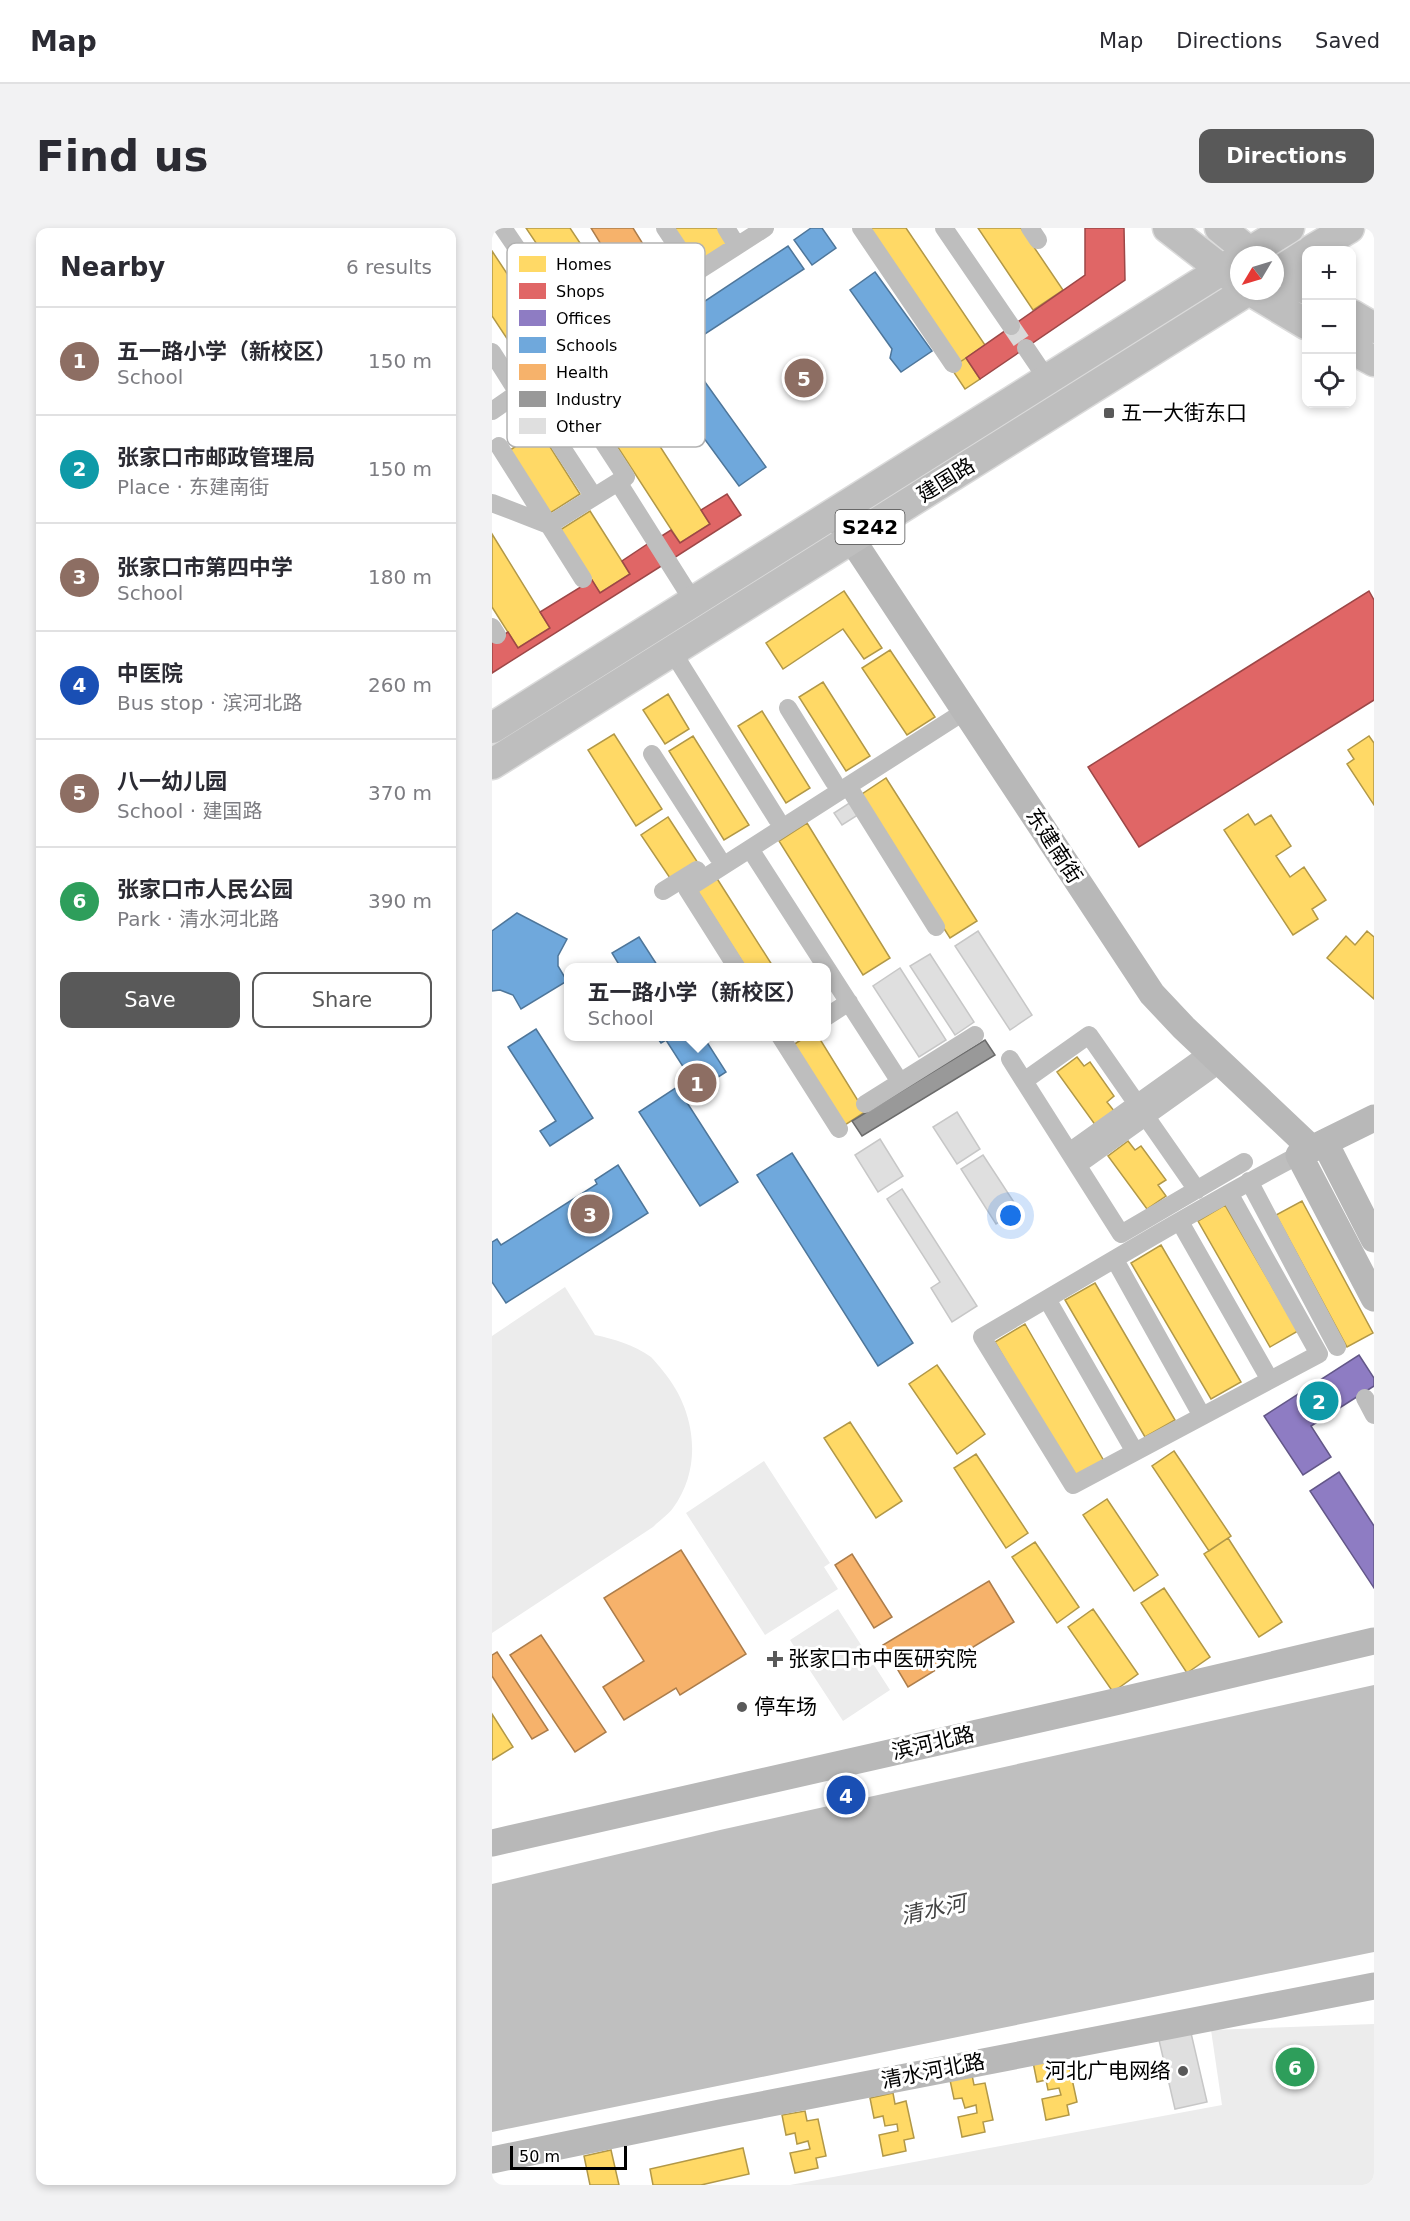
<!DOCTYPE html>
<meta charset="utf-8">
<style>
body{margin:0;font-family:"DejaVu Sans","Noto Sans SC",sans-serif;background:#f2f2f3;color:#2b2b33}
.controls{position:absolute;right:18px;top:18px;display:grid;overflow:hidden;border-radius:12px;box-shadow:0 3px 9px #0003}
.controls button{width:54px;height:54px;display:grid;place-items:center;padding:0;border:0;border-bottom:2px solid #e1e1e2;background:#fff;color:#2b2b33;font:30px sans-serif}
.compass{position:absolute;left:738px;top:18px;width:54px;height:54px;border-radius:50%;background:#fff;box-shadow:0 3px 9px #0003;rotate:232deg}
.scale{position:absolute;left:18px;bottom:15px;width:117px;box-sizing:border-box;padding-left:6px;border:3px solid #000;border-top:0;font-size:16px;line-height:21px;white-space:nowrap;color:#000;-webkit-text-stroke:4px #fff;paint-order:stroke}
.you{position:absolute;left:519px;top:988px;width:21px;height:21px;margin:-15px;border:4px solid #fff;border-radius:50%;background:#1a73e8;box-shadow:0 0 0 9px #1a73e833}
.badge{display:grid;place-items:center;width:39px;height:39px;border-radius:50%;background:#595959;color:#fff;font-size:20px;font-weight:700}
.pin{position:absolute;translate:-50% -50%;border:3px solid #fff;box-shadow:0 2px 6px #0006}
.popup{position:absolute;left:72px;top:735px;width:267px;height:78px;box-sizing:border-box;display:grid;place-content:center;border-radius:12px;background:#fff;filter:drop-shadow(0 2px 4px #0005);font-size:20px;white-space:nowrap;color:#7c7c81}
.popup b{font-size:22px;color:#2b2b33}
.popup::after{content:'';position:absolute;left:50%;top:100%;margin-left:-12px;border:12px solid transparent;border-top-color:#fff}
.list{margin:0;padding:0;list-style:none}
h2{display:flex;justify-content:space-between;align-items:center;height:78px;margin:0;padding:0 24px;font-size:26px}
h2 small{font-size:20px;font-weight:400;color:#7c7c81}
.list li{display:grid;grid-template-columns:39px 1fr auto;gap:18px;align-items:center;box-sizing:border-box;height:108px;padding:0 24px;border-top:2px solid #e1e1e2}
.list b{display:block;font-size:22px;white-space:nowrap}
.list p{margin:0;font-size:20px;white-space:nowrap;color:#7c7c81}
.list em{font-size:20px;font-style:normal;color:#7c7c81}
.actions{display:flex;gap:12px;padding:18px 24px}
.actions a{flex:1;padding:14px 0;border:2px solid #595959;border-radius:12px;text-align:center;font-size:21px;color:#595959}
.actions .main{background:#595959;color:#fff}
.icon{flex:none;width:33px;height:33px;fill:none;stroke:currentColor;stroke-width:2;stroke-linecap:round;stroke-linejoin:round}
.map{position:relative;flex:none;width:882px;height:1957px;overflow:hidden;border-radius:12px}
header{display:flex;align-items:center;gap:36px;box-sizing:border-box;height:84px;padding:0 30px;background:#fff;border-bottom:2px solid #e1e1e2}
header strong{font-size:28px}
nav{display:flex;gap:33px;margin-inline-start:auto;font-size:21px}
.intro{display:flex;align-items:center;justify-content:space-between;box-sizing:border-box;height:144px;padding:0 36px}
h1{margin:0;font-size:42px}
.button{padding:15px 27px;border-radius:12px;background:#595959;color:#fff;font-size:21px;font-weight:700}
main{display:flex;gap:36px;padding:0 36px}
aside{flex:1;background:#fff;border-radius:12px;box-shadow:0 3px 9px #0003}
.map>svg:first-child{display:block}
.green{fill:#ececec}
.water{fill:#bfbfbf}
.homes{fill:#ffd966;stroke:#b29847;stroke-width:1.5}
.shops{fill:#e06666;stroke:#9d4747;stroke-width:1.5}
.offices{fill:#8e7cc3;stroke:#635788;stroke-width:1.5}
.schools{fill:#6fa8dc;stroke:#4e769a;stroke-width:1.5}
.health{fill:#f6b26b;stroke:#ac7d4b;stroke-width:1.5}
.industry{fill:#999;stroke:#6b6b6b;stroke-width:1.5}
.building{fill:#dfdfdf;stroke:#c7c7c7;stroke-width:1.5}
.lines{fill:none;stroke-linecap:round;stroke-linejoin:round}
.street-tunnel{stroke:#d9d9d9;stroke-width:18;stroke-dasharray:18 9;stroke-linecap:butt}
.primary-casing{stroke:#dbdbdb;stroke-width:33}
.street{stroke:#bebebe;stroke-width:18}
.secondary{stroke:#b8b8b8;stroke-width:27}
.primary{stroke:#bebebe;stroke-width:30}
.poi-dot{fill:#595959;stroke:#fff;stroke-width:2}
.labels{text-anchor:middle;stroke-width:6;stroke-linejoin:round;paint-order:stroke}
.shield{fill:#fff;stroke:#4c4c4c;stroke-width:1.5}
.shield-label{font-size:20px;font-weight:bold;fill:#000}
.poi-label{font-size:21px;fill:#000;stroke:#fff;text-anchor:start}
.street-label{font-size:21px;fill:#000;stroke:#fff}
.water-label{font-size:22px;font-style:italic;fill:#444;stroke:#fff}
.key{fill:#fff;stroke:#b2b2b2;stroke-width:1.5}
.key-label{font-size:16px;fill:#000}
</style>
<header>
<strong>Map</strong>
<nav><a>Map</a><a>Directions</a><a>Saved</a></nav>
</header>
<div class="intro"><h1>Find us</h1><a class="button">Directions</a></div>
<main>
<aside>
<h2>Nearby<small>6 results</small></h2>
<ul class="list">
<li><span class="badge" style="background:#8d6e63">1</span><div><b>五一路小学（新校区）</b><p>School</p></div><em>150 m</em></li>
<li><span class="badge" style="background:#0f9aa8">2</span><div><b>张家口市邮政管理局</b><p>Place · 东建南街</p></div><em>150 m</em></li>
<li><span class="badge" style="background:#8d6e63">3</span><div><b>张家口市第四中学</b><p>School</p></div><em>180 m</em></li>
<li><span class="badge" style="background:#1a4fb4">4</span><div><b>中医院</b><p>Bus stop · 滨河北路</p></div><em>260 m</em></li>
<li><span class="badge" style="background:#8d6e63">5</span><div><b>八一幼儿园</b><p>School · 建国路</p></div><em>370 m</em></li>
<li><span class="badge" style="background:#2e9e5b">6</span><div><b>张家口市人民公园</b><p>Park · 清水河北路</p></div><em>390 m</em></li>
</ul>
<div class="actions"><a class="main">Save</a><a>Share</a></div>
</aside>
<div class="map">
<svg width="882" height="1957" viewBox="0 0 882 1957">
<rect width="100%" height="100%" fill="#fff"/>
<path class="green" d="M73,1059l30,48c19,4 39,10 56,22 4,4 8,9 12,14 32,38 41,95 10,137 -5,7 -14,13 -20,19l-161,106v-297z
M272,1233l66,102 -6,4 14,22 -73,46 -79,-122z
M346,1381l52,81 -47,31 -53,-81z
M882,1796v161h-584l432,-80 -11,-75z"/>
<path class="water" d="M882,1457v267l-882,180v-248l228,-54z"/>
<path class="homes" d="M34,0h44l58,87 -30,20z
M182,0h44l11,17 -32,20z
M372,0h42l79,117 -28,19z
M486,0h43l42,62 -30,20z
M0,23l71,107 -30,20 -41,-62z
M474,130l14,21 -15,10 -14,-21z
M122,147l96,149 -30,19 -96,-148z
M48,203l40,63 -30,19 -40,-63z
M98,283l40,63 -30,19 -40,-63z
M0,306l58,94 -32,20 -26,-41z
M352,363l38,57 -18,11 -21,-30 -60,40 -17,-26z
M398,422l45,67 -28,18 -45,-67z
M331,454l47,74 -24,15 -47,-74z
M176,466l21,35 -24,15 -22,-34z
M270,483l48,77 -24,15 -48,-77z
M122,506l48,75 -26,17 -48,-76z
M201,508l56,89 -25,15 -55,-89z
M877,508l5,7v62l-27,-41 7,-5 -6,-9z
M394,550l91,143 -27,17 -91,-142z
M756,586l7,11 16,-10 20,31 -15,10 14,21 14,-10 22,33 -14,9 6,10 -25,16 -69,-105z
M176,589l30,46 -26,18 -31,-46z
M315,595l83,135 -27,17 -84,-134z
M224,649l58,91h-28l-50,-79z
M875,703l7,6v62l-47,-41 19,-22 9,9z
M315,808h11l47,76 -20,13 -52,-80z
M585,829l7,9 6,-4 24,34 -7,6 8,10 -19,14 -39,-54z
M636,913l7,9 6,-4 25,34 -8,5 8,11 -19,13 -39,-53z
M810,973l71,132 -26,14 -71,-132z
M733,977l73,126 -28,16 -72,-126z
M669,1017l80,137 -30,17 -80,-136z
M603,1055l80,137 -30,17 -80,-137z
M533,1096l79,137 -30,18 -79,-137z
M445,1137l48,69 -28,20 -48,-70z
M358,1194l52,79 -26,17 -52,-80z
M682,1223l57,85 -22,15 -57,-85z
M484,1226l52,79 -22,15 -52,-80z
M615,1271l51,76 -24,16 -51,-76z
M736,1310l54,84 -23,15 -55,-83z
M543,1314l44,65 -22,16 -45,-66z
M672,1360l46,69 -23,16 -46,-70z
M601,1381l45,65 -25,18 -45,-65z
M0,1486l21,33 -21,13z
M564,1829l2,11 11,-3 8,37 -10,3 2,10 -23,5 -4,-21 19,-4 -2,-7 -11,2 -2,-10 -9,2 -4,-20z
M480,1847l2,10 11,-2 8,37 -10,2 2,10 -23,5 -4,-20 19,-4 -1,-8 -11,3 -3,-10 -8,1 -4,-19z
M401,1865l2,11 11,-3 8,37 -10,2 2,11 -23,5 -4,-21 19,-4 -1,-7 -12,2 -2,-10 -9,2 -4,-20z
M313,1883l2,10 11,-2 8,37 -10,2 2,10 -23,5 -5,-20 20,-4 -2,-8 -11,3 -2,-11 -9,2 -4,-20z
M251,1920l6,26 -48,11h-48l-3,-16z
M119,1922l8,35h-29l-6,-29z"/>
<path class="shops" d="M593,0h39l1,52 -145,99 -14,-21 119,-83z
M235,266l14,21 -67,43 -14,-21 11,-7 9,13 30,-19 -9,-14z
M157,315l14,22 -171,108v-31l16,-10 10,16 32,-20 -10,-16 52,-32 8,13 30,-19 -8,-13z
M877,363l5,9v100l-235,147 -51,-80z"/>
<path class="offices" d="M867,1127l15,23v8l-63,40 20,31 -28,18 -39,-59z
M847,1244l35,54v62l-64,-97z"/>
<path class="schools" d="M319,0h11l14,20 -24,17 -18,-25z
M296,18l16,23 -99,65 -15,-23z
M383,44l57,79 -31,21 -11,-14 2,-9 -42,-59z
M185,115l89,124 -27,19 -41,-56 -4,3 -10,-12 5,-3 -39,-55z
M25,685l50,26 -9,17v10l9,15 -46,28 -8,-14 -13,-5 -8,1v-60z
M147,709l20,31h-38l-9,-15z
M44,801l57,89 -43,28 -10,-15 16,-10 -48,-74z
M164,808h47l23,36 -28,18 -32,-50 -5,3z
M185,859l61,95 -38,24 -61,-94z
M300,925l121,190 -35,23 -121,-191z
M126,937l30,48 -142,90 -14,-21v-40l5,-3 4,6 96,-61 -2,-4z"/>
<path class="health" d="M99,0h42l28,45 -30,20z
M189,1322l65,104 -66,41 -4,-7 -52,32 -21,-33 41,-26 -40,-63z
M360,1326l40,63 -18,11 -39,-63z
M497,1353l25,41 -106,65 -25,-42z
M49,1407l65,97 -31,20 -65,-97z
M5,1424l51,78 -16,9 -40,-63v-21z"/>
<path class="industry" d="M493,812l10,15 -133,81 -10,-15z"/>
<path class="building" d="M362,572l7,13 -19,12 -8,-12z
M486,703l54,84 -22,15 -55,-84z
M438,726l44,68 -19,13 -45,-69z
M408,740l46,72 -27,17 -46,-71z
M465,884l23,37 -23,15 -24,-37z
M388,911l23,37 -25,16 -23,-37z
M491,927l36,55 -23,14 -35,-55z
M410,961l75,117 -25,16 -21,-34 9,-6 -53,-83z
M699,1805l16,69 -32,7 -16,-69z"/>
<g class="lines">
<path class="street-tunnel" d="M519,98l15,22"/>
<g class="primary-casing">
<path id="primary" d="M676,0l66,51
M728,0l33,27
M820,22l37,-22
M753,27l44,-27
M783,43l31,18
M783,46l31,-20
M759,63l55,33
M860,87l22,13
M860,121l22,12
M0,500l747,-469
M0,536l755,-473"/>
</g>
<path class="street" d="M173,0l30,45 70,-45
M234,0l11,18
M369,0l92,136
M452,0l67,98
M538,0l8,12
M534,120l21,31
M0,124l26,41
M44,180l58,89
M0,183l92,-64 -81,-119
M7,218l84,133
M126,254l75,119
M0,275l57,22 77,-48 -58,-89
M0,399l5,8
M180,423l105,168
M296,480l46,74
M160,526l66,103
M356,558l88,141
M258,621l150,233
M171,663l34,-21
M245,740l-50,-79 278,-178
M334,789l23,-15
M288,808l59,93
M518,831l111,175 123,-72
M532,853l65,-46 108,155
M373,876l110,-69
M577,924l140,-100
M586,937l143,-102
M757,953l88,166
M737,965l90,161 -246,131 -91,-148c105,-61 209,-125 317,-182
M688,994l90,158
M623,1032l87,156
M555,1071l88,153
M873,1170l9,17"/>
<path class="secondary" d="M347,292l313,474 32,34 128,121
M882,890l-75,37 75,143
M833,915l49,96
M0,1615l627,-142 255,-60
M0,1932l228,-47 654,-127"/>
<use href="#primary" class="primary"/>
</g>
<g class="poi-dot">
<rect x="611" y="179" width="12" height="12" rx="3"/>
<path d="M280 1422h6v6h6v6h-6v6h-6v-6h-6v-6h6z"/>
<circle cx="250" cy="1479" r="6"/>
<circle cx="691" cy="1843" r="6"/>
</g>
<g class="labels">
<rect class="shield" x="343.5" y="282" width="69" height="34" rx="4.5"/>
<g class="shield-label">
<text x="378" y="306">S242</text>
</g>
<g class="poi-label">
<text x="629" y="192">五一大街东口</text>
<text x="296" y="1438">张家口市中医研究院</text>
<text x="262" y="1486">停车场</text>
<text x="679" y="1850" text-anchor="end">河北广电网络</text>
</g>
<g class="street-label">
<text transform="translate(454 252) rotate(-32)" y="7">建国路</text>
<text transform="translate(562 618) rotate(57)" y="7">东建南街</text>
<text transform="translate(441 1515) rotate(-13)" y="7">滨河北路</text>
<text transform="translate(441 1843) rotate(-11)" y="7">清水河北路</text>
</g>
<g class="water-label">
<text transform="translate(441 1681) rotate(-12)" y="8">清水河</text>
</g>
</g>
<rect x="15" y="15" width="198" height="204" rx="9" class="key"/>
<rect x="27" y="28" width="27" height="16" fill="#ffd966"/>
<rect x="27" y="55" width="27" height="16" fill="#e06666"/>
<rect x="27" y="82" width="27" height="16" fill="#8e7cc3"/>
<rect x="27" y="109" width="27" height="16" fill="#6fa8dc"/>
<rect x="27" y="136" width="27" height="16" fill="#f6b26b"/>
<rect x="27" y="163" width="27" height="16" fill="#999"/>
<rect x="27" y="190" width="27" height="16" fill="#dfdfdf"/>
<g class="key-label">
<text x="64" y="42">Homes</text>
<text x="64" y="69">Shops</text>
<text x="64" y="96">Offices</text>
<text x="64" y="123">Schools</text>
<text x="64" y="150">Health</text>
<text x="64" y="177">Industry</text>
<text x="64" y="204">Other</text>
</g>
</svg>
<div class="controls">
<button>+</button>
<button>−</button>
<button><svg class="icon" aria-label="locate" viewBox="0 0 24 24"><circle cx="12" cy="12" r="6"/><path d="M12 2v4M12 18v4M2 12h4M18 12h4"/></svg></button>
</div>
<svg class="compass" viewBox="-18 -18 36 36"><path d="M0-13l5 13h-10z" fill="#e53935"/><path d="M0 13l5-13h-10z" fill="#7c7c81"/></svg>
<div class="scale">50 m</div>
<div class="you"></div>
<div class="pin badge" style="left:205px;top:855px;background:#8d6e63">1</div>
<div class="popup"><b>五一路小学（新校区）</b>School</div>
<div class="pin badge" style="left:827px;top:1173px;background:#0f9aa8">2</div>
<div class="pin badge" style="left:98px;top:986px;background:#8d6e63">3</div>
<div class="pin badge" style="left:354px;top:1567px;background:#1a4fb4">4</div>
<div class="pin badge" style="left:312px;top:150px;background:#8d6e63">5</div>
<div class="pin badge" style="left:803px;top:1839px;background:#2e9e5b">6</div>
</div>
</main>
